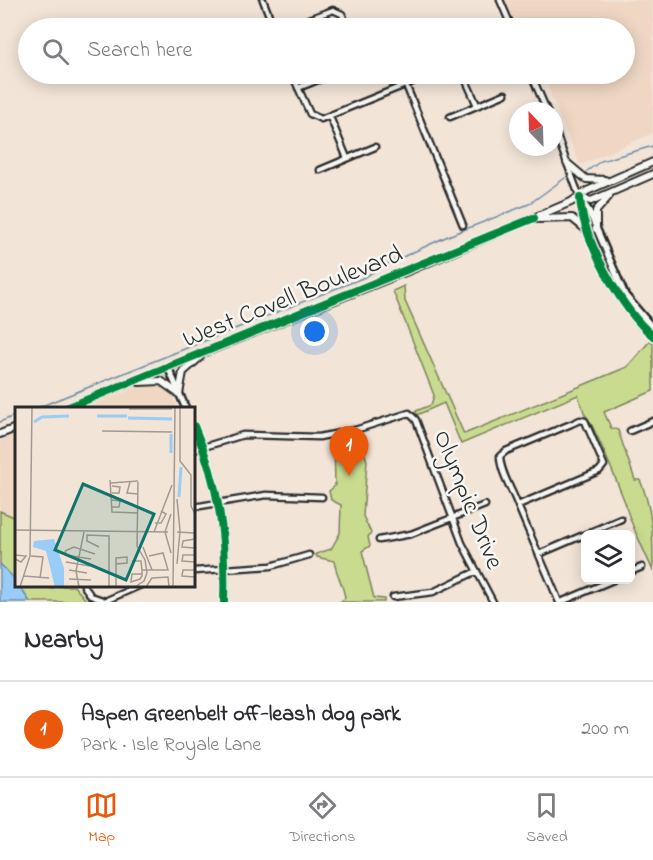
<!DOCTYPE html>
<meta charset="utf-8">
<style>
body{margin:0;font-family:"Indie Flower",sans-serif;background:#f2f2f3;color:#2b2b33}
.controls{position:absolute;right:18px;bottom:18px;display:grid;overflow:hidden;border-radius:9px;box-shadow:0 3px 15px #0003}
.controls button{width:54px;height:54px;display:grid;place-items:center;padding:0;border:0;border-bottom:2px solid #e1e1e2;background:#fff;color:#2b2b33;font:30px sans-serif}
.compass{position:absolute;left:509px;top:102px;width:54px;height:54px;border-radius:50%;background:#fff;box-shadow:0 3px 15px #0003;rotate:337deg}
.you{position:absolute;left:315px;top:332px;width:21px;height:21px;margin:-15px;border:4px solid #fff;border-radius:50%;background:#1a73e8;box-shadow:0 0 0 9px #1a73e833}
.badge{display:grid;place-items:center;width:39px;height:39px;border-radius:50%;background:#ea580c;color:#fff;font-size:20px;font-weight:700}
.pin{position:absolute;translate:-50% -50px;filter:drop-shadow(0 2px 3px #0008)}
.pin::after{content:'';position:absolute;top:32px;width:21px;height:18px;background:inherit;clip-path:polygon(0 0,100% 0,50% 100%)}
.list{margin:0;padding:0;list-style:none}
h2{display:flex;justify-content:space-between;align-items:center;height:78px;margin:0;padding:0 24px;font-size:26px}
h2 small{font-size:20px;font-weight:400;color:#7c7c81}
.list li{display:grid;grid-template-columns:39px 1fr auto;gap:18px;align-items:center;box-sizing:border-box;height:96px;padding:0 24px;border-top:2px solid #e1e1e2}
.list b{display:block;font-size:22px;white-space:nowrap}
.list p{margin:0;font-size:20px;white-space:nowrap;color:#7c7c81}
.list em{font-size:20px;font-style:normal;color:#7c7c81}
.icon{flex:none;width:33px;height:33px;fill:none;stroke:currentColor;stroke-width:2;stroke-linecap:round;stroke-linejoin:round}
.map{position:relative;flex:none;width:653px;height:602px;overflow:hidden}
.search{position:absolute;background:#fff;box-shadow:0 3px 15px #0003;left:18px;right:18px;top:18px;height:66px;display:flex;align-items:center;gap:15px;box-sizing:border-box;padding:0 21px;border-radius:33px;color:#7c7c81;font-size:22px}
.sheet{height:174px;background:#fff}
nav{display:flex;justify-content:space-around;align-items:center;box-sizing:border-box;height:84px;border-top:2px solid #e1e1e2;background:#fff;font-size:16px;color:#7c7c81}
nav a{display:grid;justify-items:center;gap:3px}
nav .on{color:#ea580c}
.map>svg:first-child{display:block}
.built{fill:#efd7c4}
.green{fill:#c9db8f;stroke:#7a835d;stroke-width:1.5}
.water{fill:#99ccf6;stroke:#6d8ca5;stroke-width:1.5}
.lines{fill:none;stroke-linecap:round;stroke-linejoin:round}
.stream{stroke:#6d8ca5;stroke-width:1.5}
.minor-casing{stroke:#2b2b2b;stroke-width:9}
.tertiary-casing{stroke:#2b2b2b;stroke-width:10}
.secondary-casing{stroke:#2b2b2b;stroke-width:10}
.minor{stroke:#f6f6f2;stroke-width:4.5}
.tertiary{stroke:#f6f6f2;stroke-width:5}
.secondary{stroke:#f6f6f2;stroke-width:6}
.cycleway-casing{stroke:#f6f6f2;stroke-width:11}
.cycleway{stroke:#00873e;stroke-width:8}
.labels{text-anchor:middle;stroke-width:5;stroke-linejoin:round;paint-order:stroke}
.street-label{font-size:26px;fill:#2b2b2b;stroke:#f6f6f2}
.inset-river{fill:none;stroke:#99ccf6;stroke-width:3}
.inset-road{fill:none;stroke:#a29a92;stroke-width:1.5}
.view{fill:#0f766e;fill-opacity:0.15;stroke:#0f766e;stroke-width:3}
.inset-edge{fill:none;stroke:#2b2b2b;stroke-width:3}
</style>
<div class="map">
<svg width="653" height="602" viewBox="0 0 653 602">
<rect width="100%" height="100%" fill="#f2e4d7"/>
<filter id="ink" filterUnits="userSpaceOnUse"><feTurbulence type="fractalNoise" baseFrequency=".0167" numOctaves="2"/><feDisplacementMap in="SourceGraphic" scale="12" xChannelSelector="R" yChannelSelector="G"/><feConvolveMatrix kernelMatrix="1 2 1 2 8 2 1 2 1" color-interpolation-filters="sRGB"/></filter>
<g filter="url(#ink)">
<path class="built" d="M500,0h153v133l-73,32 -38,-91h82v-46h-106l-8,-2z
M158,383l12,6 7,17 -5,3h-90l63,-25z
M16,434v84l-16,-7v-70z"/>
<path class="green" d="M404,286l1,15 59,133 163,-67 23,-26 3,2v48l-49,21 7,16 7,2 17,50h5c13,30 13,58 13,91 -5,-12 -28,-59 -27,-66 -5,-13 -34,-86 -41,-90l-7,-20 -117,49 -17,-41 -27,12 -1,-4 15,-6 3,-10 -41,-104z
M359,434l8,27 -4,55 8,17 -3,4 2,9 -8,5 12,47 10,1v3h-44l5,-4c-2,-14 -9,-24 -11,-37l-17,-4 -1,-3 15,-5 9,-16 1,-28 -10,-5 -2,-9 6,-5 -1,-47z
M0,511l16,7v63l-16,-17z
M19,586h29l4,3 3,-3h19l12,14 -2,2h-54z"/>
<path class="water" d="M0,564l15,15 1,7h3l11,16h-30z"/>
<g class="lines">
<path class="stream" d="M587,171l14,-10 52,-15
M34,409l331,-132 16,-10 67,-31 81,-32 36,-26
M0,422l16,-7"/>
<g class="minor-casing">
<path id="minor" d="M263,0l11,28
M500,0l12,28
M285,28l48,-18 9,4 6,14
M292,74l18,40 11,5 111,-45
M463,74l14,31
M531,74l16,37
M406,85l57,140
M298,88l35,-14
M330,117l17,41
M450,117l55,-23
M554,128l26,70
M320,170l55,-23
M630,431l23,-10
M194,450l49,-15 76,2 36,-7 54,-17 7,7 46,123 31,59
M518,505l81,-34 5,-6 -19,-44 -5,-1 -9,4 -65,27 -6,5c0,15 11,32 16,45 14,34 29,67 43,101
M194,507l72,-12 56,2
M379,540l32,-6 74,-29
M539,554l82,-35
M194,571l77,-5 38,-11
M630,572l12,-5
M84,586l7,10 14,5 34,-15
M393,597l40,-5 44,-21
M561,602l52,-22"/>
</g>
<g class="tertiary-casing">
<path id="tertiary" d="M580,198c3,42 41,111 73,138
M581,200l8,11 36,84 28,33
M168,367l18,42
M194,426c26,61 32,110 30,176"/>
</g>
<g class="secondary-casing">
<path id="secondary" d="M567,163l19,16 19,1
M580,198l11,3 62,-27
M538,219l34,-1 16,13
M596,229v-18l13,-15
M139,382l22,-1 18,13
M179,394l4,-22 17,-15
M64,409l346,-139 161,-68 16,-11 66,-29
M0,434l16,-6"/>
</g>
<use href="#minor" class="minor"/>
<use href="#tertiary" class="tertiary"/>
<use href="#secondary" class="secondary"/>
<g class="cycleway-casing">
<path id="cycleway" d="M580,198c3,42 41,111 73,138
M64,409l470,-191
M194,426c26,61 32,110 30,176"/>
</g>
<use href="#cycleway" class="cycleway"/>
</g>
</g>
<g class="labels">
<g class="street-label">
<text transform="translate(292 295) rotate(-22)" y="9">West Covell Boulevard</text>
<text transform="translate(470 499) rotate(68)" y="9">Olympic Drive</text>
</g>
</g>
<g transform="translate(15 407)">
<rect width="180" height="180" fill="#f2e4d7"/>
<path d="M39,132l10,29v19h-9l-9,-36 -13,-4 1,-6z" fill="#99ccf6"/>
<path class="inset-river" d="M82,9h30M113,11l44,1M19,15l8,-5 27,-1M156,46v-19M164,90l2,-30"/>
<path class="inset-road" d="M165,0v54l11,14v31l4,8M114,2h43M87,24l70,1M95,73l2,32 26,1M115,75l-3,11 11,1M96,76l27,-2M97,79l8,1 -1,6h-7M97,93l8,1 -1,6h-7M156,107l-6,18 6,21M140,116h6l5,-9 -5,-3M0,123l153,2M139,125l18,-47M162,125l18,1M180,132l-12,2 -1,6 13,1M84,140l-12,-6v-6l22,1v51M128,140l9,23M50,144l9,-4 21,7M50,144l1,4 25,4M0,148l11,1 -5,6 -6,-3M180,148h-12l-1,6 13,1M16,149l12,1 -3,21M117,154h9l1,10v5l-2,3 -9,3 1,-8h10M51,155l24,4M162,157l3,-33 -3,-32M54,163l18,3M127,163h26l-5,-17 -14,3M180,163h-12l-1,6 13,1M9,169l25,2M54,172l22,1M5,180l10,-31 2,-149M64,180l-3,-16 8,-39M101,180v-29l11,-1v6l-11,1M120,180l9,-6 3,-8 -2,-13 -8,-14 1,-64M131,180l6,-9 16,-1 1,10M158,180l2,-180"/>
<path class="view" d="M68,77l71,30 -28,66 -71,-30z"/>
<rect width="180" height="180" class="inset-edge"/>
</g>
</svg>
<div class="controls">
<button><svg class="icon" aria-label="layers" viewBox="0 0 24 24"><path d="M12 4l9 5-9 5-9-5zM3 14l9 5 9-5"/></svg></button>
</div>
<svg class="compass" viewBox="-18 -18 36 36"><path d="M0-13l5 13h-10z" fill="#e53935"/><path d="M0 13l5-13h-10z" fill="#7c7c81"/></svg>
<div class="you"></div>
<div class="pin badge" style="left:349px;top:476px">1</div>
<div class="search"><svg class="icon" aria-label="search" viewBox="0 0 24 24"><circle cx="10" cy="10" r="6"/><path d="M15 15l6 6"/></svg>Search here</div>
</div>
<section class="sheet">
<h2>Nearby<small></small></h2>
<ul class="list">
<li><span class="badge">1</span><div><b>Aspen Greenbelt off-leash dog park</b><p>Park · Isle Royale Lane</p></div><em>200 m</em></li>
</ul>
</section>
<nav>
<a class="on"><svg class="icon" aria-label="map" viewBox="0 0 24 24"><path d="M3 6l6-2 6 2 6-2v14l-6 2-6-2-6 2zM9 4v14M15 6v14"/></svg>Map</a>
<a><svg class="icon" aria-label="directions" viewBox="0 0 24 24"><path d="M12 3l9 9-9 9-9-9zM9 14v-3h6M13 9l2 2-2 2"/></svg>Directions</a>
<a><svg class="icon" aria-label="saved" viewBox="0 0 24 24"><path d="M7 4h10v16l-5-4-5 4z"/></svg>Saved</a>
</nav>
